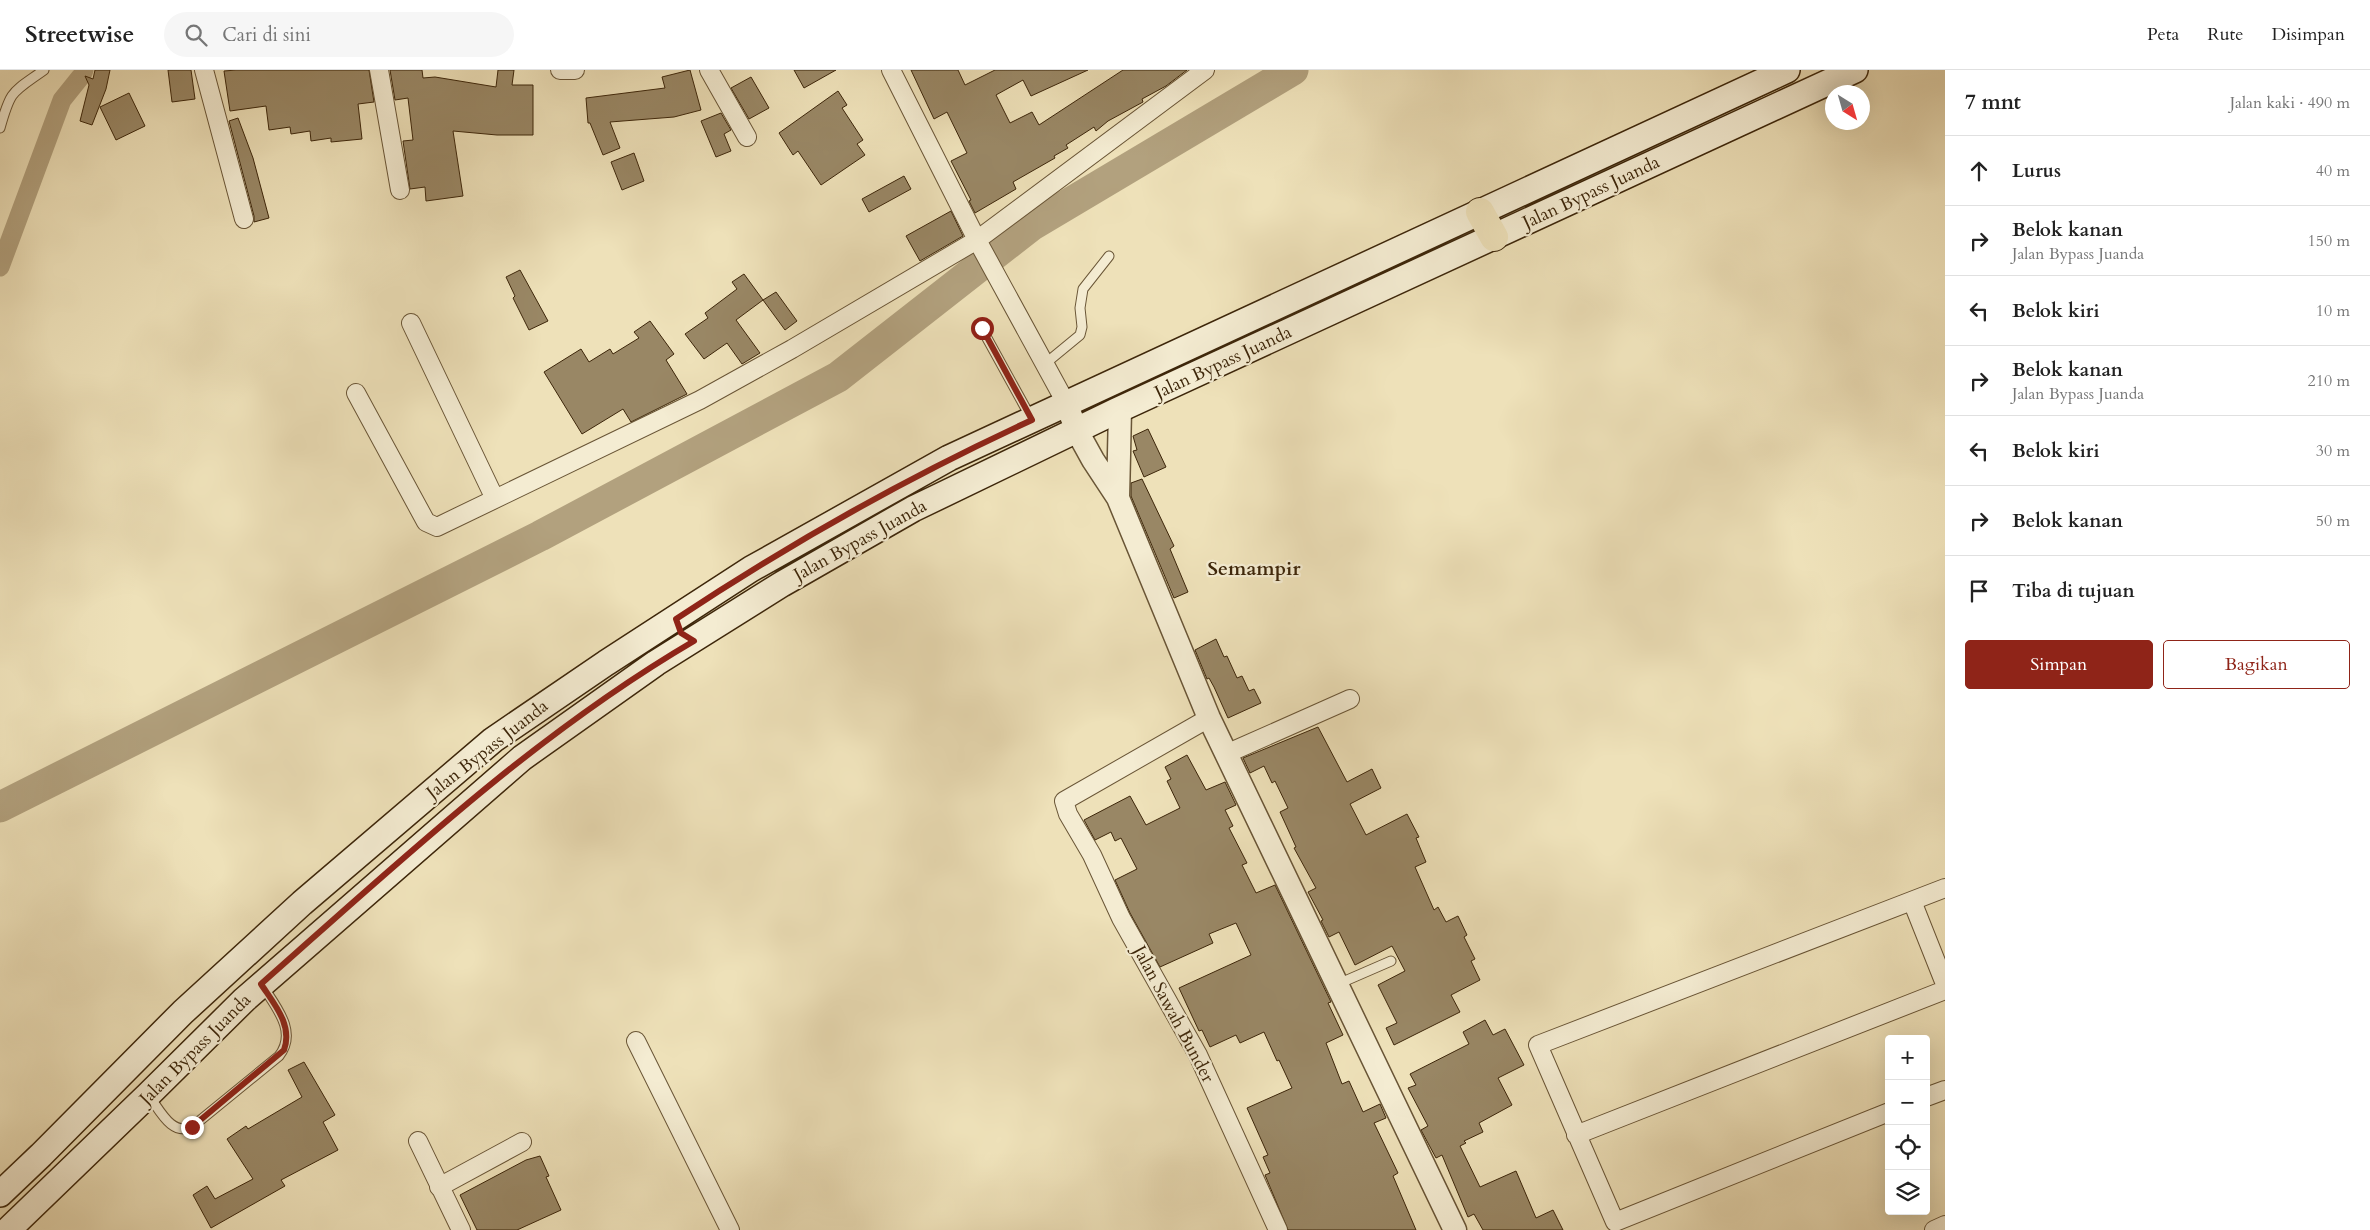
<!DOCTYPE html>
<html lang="id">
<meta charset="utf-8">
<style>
body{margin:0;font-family:Cardo,serif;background:#f6f6f6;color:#222}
.controls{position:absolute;right:15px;bottom:15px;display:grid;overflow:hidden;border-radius:5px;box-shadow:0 5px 20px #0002}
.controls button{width:45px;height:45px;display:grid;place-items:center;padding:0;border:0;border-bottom:1px solid #e0e0e0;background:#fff;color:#222;font:25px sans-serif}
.compass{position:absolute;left:1825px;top:15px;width:45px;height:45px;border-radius:50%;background:#fff;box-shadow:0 5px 20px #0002;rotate:143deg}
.stop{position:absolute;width:15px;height:15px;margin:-11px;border:4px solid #8f2418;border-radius:50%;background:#fff}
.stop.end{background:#8f2418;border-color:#fff;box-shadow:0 1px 5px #0008}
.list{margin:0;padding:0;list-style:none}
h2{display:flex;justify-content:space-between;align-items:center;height:65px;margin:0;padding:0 20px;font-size:21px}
h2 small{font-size:16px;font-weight:400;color:#767676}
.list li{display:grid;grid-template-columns:32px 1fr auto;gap:15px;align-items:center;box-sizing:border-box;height:70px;padding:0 20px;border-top:1px solid #e0e0e0}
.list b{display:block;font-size:19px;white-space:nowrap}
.list p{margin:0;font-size:16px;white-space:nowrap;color:#767676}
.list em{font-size:16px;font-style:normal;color:#767676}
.actions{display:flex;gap:10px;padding:15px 20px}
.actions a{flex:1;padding:11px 0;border:1px solid #8f2418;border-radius:5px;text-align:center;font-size:18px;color:#8f2418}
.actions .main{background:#8f2418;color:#fff}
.icon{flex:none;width:28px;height:28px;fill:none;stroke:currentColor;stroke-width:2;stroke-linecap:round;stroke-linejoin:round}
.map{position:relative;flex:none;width:1945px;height:1160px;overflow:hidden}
header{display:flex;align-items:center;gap:30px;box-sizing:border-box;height:70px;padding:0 25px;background:#fff;border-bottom:1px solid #e0e0e0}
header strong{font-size:24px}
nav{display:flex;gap:28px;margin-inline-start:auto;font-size:18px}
.search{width:350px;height:45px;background:#f6f6f6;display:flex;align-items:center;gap:12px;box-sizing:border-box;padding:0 18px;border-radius:28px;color:#767676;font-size:19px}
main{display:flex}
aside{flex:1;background:#fff}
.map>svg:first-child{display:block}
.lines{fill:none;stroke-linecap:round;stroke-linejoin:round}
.canal{stroke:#b2a17e;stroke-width:19}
.river{stroke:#b2a17e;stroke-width:31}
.building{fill:#998765;stroke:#3d260a}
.service-casing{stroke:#695536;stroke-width:11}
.minor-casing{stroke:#695536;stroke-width:20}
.tertiary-casing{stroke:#695536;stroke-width:25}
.secondary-casing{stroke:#3d260a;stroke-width:28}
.trunk-casing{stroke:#3d260a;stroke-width:30}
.service{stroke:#f4ecd2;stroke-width:9}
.minor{stroke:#f4ecd2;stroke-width:18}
.tertiary{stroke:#f4ecd2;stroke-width:22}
.secondary{stroke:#f4ecd2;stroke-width:25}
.trunk{stroke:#eee1b9;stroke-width:28}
.route{stroke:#8f2418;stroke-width:6}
.labels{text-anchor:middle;stroke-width:4.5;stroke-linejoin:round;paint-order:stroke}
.street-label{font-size:18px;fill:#3d260a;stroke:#f4ecd2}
.quarter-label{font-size:20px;font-weight:bold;fill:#3d260a;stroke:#f4ecd2}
</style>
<header>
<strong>Streetwise</strong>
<div class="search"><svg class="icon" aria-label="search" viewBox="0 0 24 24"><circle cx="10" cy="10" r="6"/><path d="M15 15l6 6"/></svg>Cari di sini</div>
<nav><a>Peta</a><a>Rute</a><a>Disimpan</a></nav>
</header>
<main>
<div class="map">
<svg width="1945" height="1160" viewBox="0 0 1945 1160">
<rect width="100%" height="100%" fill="#eee1b9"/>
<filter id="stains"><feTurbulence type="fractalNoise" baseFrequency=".004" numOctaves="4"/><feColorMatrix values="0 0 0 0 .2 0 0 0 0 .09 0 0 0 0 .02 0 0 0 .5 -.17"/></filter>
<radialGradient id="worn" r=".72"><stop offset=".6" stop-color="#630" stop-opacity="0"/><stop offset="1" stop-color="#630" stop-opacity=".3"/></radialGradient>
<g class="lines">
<path class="canal" d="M0,197l62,-167 20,-25 2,-5"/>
<path class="river" d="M0,737l540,-271 298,-159 193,-151 262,-156"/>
</g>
<path class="building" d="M95,0h15l-4,19 -14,36 -12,-4 9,-36 -4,-9 8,3z
M168,0h23l4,29 -23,3z
M236,0h133l5,32 -16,2 4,35 -31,3v-4l-20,3 -1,-10 -19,3 -1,-7 -21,3 -3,-24 -36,5 -6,-40z
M390,0h32l1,8 12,-1 61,10 2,-17h16l-2,15h21v50h-36l-44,-4 10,65 -37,5 -1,-14 -15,2 -7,-48 10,-1 -5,-42 -13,2z
M690,0l11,40 -27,7 -64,5 10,26 -17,7 -13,-32h-2l-2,-25 79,-10 -3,-11z
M794,0h42l-32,18z
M911,0h47l7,15 30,-15h93l-57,26 -8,-16 -27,15 14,28 22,-11 7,13 84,-55h64l-21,16 -24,13 1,3 -35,19 -12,10 -2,-4 -28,18 2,3 -14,8 1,2 -42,24 3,7 -41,24 -6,-12 2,-1 -20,-39 16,-8 -20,-41 -13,7z
M751,7l18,31 -20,11 -18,-31z
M838,21l9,14 -5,3 21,32 -6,4 8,11 -44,30 -23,-34 -5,4 -14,-22z
M129,23l16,33 -29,14 -16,-33z
M721,43l10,17 -7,4 7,17 -15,6 -15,-36z
M238,48l15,40 16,60 -15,4v-6l-25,-95z
M634,83l10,28 -22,9 -11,-28z
M904,106l7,13 -42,23 -7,-13z
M951,141l12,25 -43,25 -14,-25z
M520,200l28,51 -19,9 -16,-32 2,-2 -9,-19z
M744,204l19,26 -27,20 24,33 -18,11 -15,-21 -23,16 -19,-25 23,-16 -3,-5 32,-24 -5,-7z
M776,222l21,29 -12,9 -22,-30z
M650,251l24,33 -8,6 21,34 -56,28 -8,-13 -41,25 -38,-62 37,-23 8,13 21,-13 3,5 26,-16 -5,-6z
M1148,359l18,38 -22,10 -11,-26 4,-1 -4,-14z
M1142,409l32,67 -4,3 18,43 -14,6 -43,-102v-13z
M1216,569l8,18 3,-1 10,22 5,-2 7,15 5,-2 7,14 -33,15 -14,-31 -5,-9 -2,1 -12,-29z
M1318,657l29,55 25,-13 9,19 -31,16 16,31 41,-21 12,23 -3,1 10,24 -11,5 19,43 4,-3 8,15 12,-6 9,19 -3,2 11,22 -4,2 9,19 -29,15 9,17 -66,33 -8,-17 11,-5 -19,-38 27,-14 -13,-25 -37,19 -16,-33 -10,5 -8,-16 2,-1 -15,-28 8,-4 -22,-40 2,-1 -16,-35 8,-4 -13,-27 -3,2 -8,-17 -14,7 -7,-15z
M1187,685l19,35 19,-8 11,23 -11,5 8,16 -4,2 18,35 -5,2 14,28 19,-8 56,117 -3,1 15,32 -17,8 16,41 7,-3 14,31 17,-8 6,14 -12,5 24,50 -5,3 23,54h-128l-23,-55 5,-2 -7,-16 5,-2 -21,-47 45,-20 -13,-28 -2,1 -13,-29 -24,11 -4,-8 -26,12 -8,-17 -3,1 -20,-43 72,-33 -15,-32 -27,11 4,9 -53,24 -30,-54 -15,-33 22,-11 -16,-31 -6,3 -4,-9 -16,8 -11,-20 46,-24 16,29 34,-17 -13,-27 4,-2 -6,-12z
M1485,950l8,15 12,-6 19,36 -26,13 14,27 -33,18 4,9 -19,9 2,2 -6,3 20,41 36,-16 20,47 17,-8 10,20h-80l-9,-16 -6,3 -26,-62 -6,3 -15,-28 7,-4 -20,-38 8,-3 -6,-11 59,-30 -6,-12z
M304,992l31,53 -12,7 15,28 -57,30 4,6 -74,42 -18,-33 14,-9 8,13 38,-20 -26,-40 19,-13 2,3 54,-32 -14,-27z
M540,1086l9,20 -3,1 15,33 -44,20h-40l-17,-35 66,-35z"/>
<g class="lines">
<g class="service-casing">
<path id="service" d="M0,58c11,-39 12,-35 44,-58
M982,259l49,89
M1046,293l34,-28 2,-8 -2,-19 3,-19 26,-33
M1338,914l53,-23
M149,1026c11,14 22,40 43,31l87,-71c19,-24 -3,-49 -17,-71"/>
</g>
<g class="minor-casing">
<path id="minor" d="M204,0l40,149
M379,0l21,120
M560,0h15
M709,0l38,67
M891,0l86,170 89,163
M411,253l84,176
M356,323l70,129 11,5 263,-127 92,-51 185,-109 228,-170
M1209,648l-145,83 4,13 24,41 29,63 77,137 80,175
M1226,684l124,-55
M1912,831l33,83
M636,971l94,189
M1926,1027l19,-7
M1889,1042l-274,110 -77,-177 407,-157
M1576,1065l369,-145
M418,1071l43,89
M439,1117l83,-45
M1934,1160l11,-5"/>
</g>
<g class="tertiary-casing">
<path id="tertiary" d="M1066,333l11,28 16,29 25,38 91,220 246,512
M1118,428l2,-88"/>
</g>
<g class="secondary-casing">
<path id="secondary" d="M0,1124l41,-39 142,-143 119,-109 191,-163 113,-77 145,-94 198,-111 838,-388
M8,1160l140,-135 96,-95 278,-242 134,-95 126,-79 131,-75 203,-98 739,-341"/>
</g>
<g class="trunk-casing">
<path id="trunk" d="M1480,142l14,25"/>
</g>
<use href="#service" class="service"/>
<use href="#minor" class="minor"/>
<use href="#tertiary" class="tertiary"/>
<use href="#secondary" class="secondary"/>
<use href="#trunk" class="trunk"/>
</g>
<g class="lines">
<path class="route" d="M192,1057l92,-77c9,-25 -10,-46 -23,-66 138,-122 274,-250 433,-343l-13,-8 -5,-14c113,-75 232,-142 356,-199l-50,-92"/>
</g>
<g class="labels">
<g class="street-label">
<text transform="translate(1591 122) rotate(-25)" y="6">Jalan Bypass Juanda</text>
<text transform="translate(1223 292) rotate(-25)" y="6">Jalan Bypass Juanda</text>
<text transform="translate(860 470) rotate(-29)" y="6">Jalan Bypass Juanda</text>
<text transform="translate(487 679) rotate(-38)" y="6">Jalan Bypass Juanda</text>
<text transform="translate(1174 944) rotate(62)" y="6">Jalan Sawah Bunder</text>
<text transform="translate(195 979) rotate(-45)" y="6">Jalan Bypass Juanda</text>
</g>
<g class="quarter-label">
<text x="1254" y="505">Semampir</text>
</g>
</g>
<rect width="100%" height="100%" filter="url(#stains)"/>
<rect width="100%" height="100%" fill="url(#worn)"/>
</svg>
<div class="controls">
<button>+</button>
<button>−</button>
<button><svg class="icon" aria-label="locate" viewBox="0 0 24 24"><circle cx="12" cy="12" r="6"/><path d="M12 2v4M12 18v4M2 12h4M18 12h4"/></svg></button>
<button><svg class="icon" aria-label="layers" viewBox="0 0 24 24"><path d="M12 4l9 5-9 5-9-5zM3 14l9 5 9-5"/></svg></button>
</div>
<svg class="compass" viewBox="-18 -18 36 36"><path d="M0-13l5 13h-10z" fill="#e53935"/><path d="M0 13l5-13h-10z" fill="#767676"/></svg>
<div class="stop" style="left:982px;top:258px"></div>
<div class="stop end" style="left:192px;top:1057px"></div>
</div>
<aside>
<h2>7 mnt<small>Jalan kaki · 490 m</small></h2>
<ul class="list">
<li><svg class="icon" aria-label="ahead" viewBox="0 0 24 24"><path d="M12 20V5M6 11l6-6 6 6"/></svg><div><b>Lurus</b></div><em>40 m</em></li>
<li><svg class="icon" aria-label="right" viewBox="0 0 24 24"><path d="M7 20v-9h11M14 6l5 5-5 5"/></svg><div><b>Belok kanan</b><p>Jalan Bypass Juanda</p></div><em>150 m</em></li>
<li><svg class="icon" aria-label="left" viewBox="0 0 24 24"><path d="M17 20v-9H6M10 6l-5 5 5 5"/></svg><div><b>Belok kiri</b></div><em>10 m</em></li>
<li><svg class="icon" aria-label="right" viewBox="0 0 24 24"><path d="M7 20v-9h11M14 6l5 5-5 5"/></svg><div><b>Belok kanan</b><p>Jalan Bypass Juanda</p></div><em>210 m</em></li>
<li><svg class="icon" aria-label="left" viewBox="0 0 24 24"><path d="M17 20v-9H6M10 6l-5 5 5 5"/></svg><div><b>Belok kiri</b></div><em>30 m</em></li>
<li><svg class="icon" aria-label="right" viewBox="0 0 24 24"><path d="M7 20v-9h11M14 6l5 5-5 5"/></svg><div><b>Belok kanan</b></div><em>50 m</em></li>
<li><svg class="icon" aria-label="arrive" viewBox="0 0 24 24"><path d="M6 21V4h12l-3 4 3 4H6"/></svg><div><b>Tiba di tujuan</b></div></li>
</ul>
<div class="actions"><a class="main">Simpan</a><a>Bagikan</a></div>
</aside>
</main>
